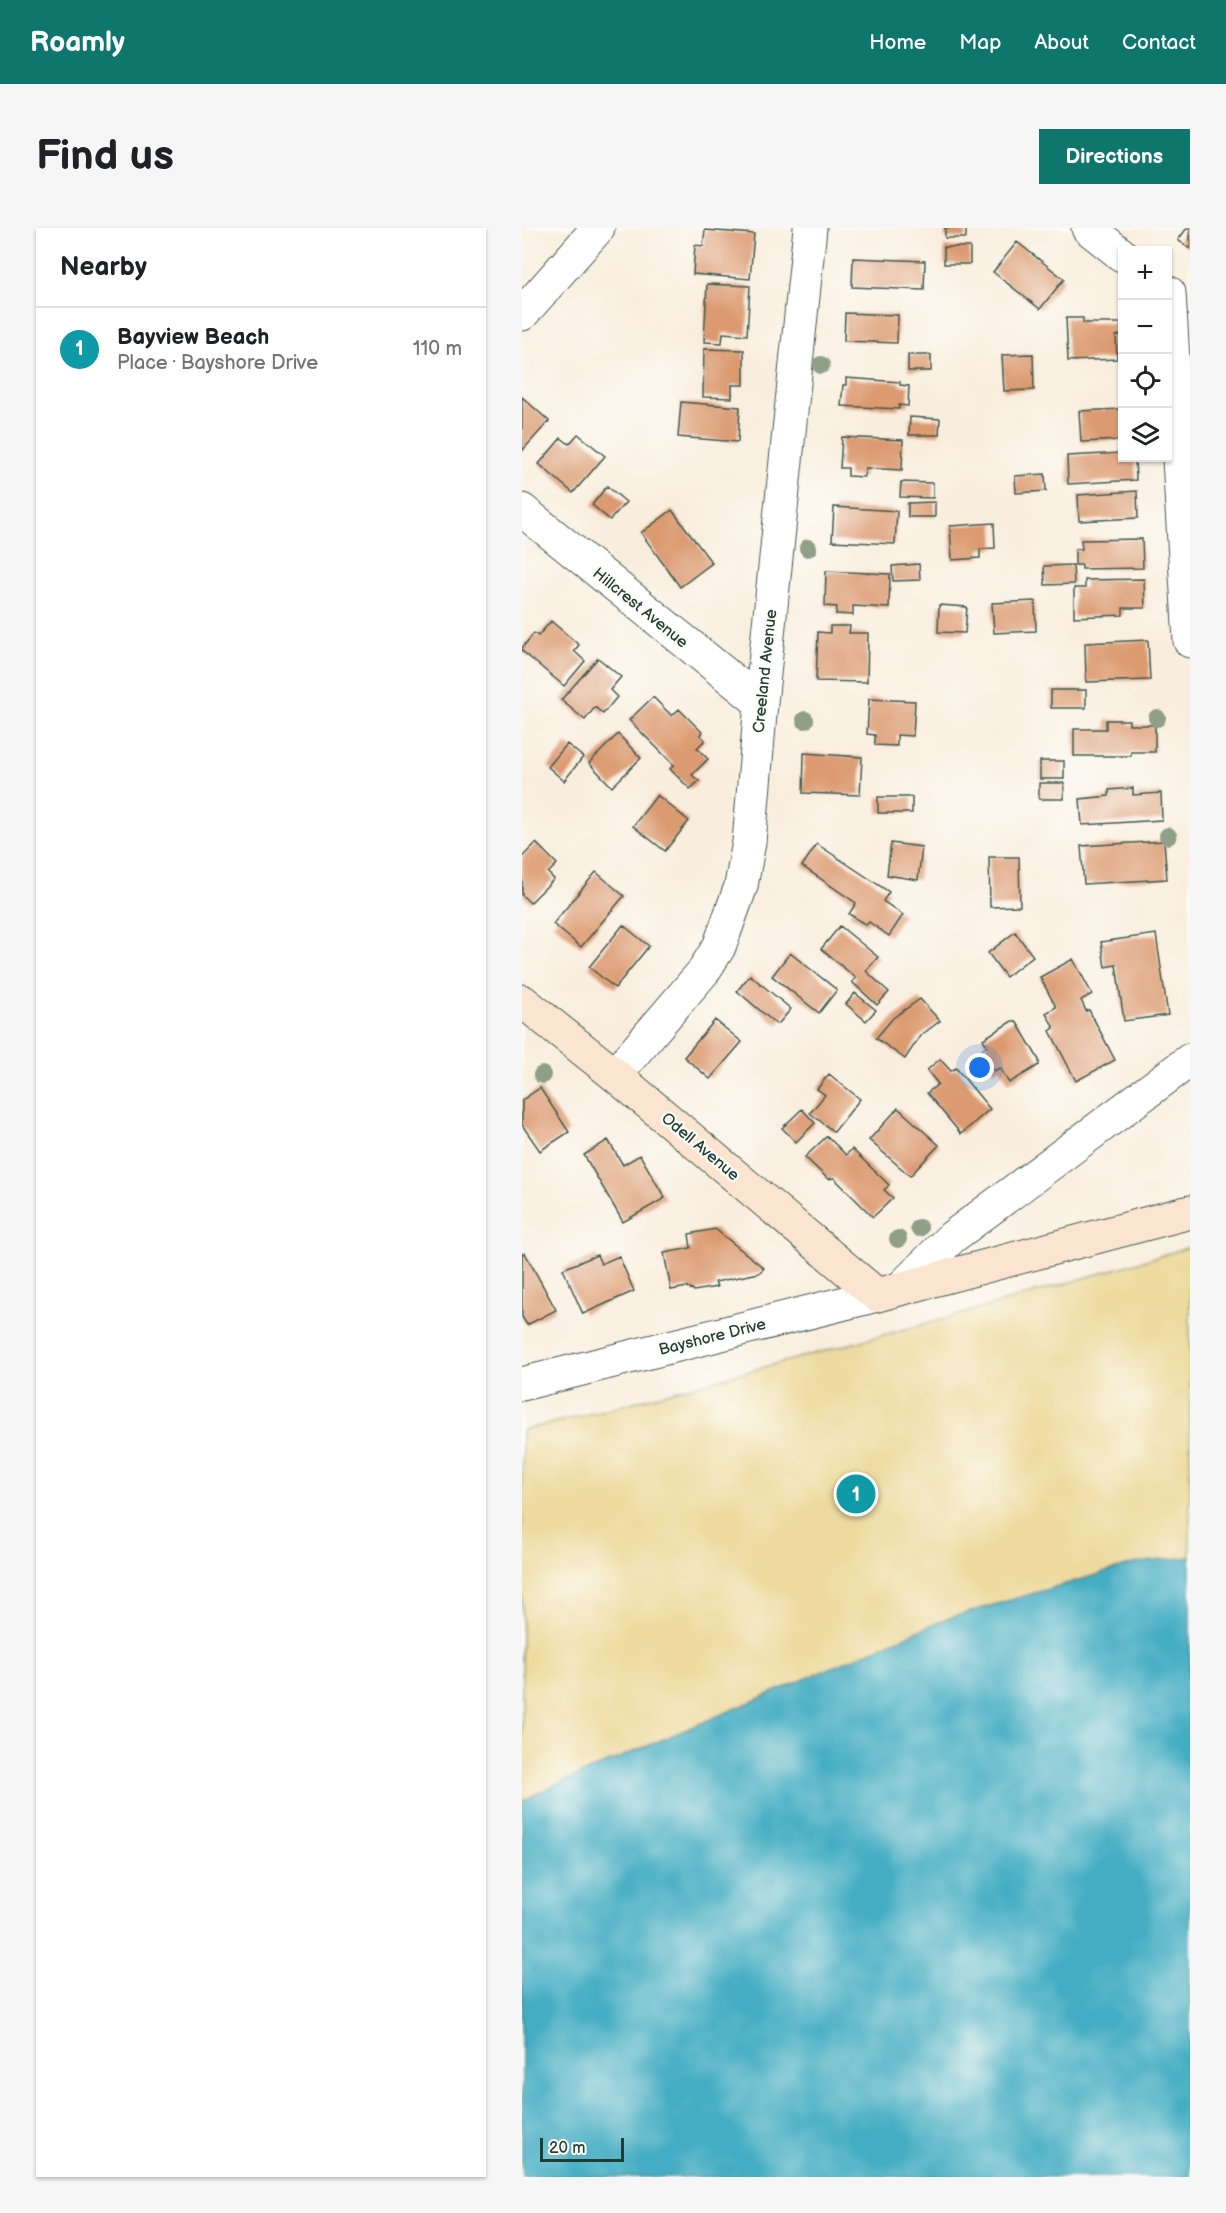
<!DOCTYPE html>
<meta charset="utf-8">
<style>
body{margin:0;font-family:"Balsamiq Sans",sans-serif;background:#f6f6f6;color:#202124}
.controls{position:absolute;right:18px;top:18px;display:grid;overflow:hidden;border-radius:0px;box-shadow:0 2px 4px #0004}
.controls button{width:54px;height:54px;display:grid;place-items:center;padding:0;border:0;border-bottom:2px solid #e0e0e0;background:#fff;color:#202124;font:30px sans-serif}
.scale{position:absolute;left:18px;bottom:15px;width:84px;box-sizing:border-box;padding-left:6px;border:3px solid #1f3d34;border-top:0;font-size:16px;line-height:21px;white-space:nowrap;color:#1f3d34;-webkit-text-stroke:4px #fdfcf7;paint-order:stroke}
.you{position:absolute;left:458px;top:840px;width:21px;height:21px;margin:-15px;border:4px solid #fff;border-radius:50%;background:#1a73e8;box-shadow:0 0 0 9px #1a73e833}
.badge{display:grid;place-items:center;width:39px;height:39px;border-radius:50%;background:#0f766e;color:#fff;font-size:20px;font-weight:700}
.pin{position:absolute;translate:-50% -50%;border:3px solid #fff;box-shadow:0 2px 6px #0006}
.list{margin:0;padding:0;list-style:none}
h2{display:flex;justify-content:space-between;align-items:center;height:78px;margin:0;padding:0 24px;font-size:26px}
h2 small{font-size:20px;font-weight:400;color:#757577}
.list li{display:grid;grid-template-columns:39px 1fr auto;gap:18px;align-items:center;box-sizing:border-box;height:84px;padding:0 24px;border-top:2px solid #e0e0e0}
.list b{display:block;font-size:22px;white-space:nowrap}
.list p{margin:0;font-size:20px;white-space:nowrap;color:#757577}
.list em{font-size:20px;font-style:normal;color:#757577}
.icon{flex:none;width:33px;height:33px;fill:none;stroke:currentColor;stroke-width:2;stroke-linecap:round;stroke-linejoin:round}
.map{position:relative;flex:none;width:668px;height:1949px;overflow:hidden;border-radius:0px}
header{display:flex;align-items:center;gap:36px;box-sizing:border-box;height:84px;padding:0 30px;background:#0f766e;color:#fff}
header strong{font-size:28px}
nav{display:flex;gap:33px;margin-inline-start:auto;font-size:21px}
.intro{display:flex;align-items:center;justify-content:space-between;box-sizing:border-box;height:144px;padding:0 36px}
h1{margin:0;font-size:42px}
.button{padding:15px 27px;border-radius:0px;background:#0f766e;color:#fff;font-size:21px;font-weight:700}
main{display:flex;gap:36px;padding:0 36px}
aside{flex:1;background:#fff;border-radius:0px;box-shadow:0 2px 4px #0004}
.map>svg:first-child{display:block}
.sand{fill:#eeda9e;stroke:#868c69;stroke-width:1.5}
.water{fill:#44adc3;stroke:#32757c;stroke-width:1.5}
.building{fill:#db9a70}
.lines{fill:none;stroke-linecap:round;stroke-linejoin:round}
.minor-casing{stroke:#40584e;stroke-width:35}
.tertiary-casing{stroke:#40584e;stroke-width:35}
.secondary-casing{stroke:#40584e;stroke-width:35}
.minor{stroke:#fff;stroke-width:33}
.tertiary{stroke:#fff;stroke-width:33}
.secondary{stroke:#fce5d0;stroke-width:33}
.tree{fill:#909f8a}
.labels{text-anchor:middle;stroke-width:4.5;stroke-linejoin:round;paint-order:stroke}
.street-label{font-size:16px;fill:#1f3d34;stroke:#fdfcf7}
</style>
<header>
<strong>Roamly</strong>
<nav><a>Home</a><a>Map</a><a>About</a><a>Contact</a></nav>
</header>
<div class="intro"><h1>Find us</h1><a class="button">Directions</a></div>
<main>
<aside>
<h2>Nearby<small></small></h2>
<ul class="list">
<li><span class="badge" style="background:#0f9aa8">1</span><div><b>Bayview Beach</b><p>Place · Bayshore Drive</p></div><em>110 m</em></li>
</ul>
</aside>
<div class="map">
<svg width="668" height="1949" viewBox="0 0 668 1949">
<rect width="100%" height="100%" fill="#fdfcf7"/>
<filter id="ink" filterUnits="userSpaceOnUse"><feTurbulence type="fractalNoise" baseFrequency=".0167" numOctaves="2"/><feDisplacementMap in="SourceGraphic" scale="12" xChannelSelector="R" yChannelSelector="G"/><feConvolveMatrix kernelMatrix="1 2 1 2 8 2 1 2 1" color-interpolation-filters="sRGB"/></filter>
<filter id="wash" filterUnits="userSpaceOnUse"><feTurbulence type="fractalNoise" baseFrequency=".008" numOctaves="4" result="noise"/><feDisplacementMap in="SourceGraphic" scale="24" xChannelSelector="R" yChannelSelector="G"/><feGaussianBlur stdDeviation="1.35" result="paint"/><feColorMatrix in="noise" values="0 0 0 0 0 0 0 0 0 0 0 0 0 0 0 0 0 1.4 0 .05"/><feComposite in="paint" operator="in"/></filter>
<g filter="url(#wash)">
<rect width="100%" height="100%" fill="#f9eede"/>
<path class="sand" d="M668,1019v310l-53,6 -191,56 -407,173 -17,10v-372l56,-13 384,-103z"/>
<path class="water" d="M668,1329v620h-668v-375l17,-10 407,-173 191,-56z"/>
<g id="blocks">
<path class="building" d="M423,0h21v10h-21z
M665,0h3v21l-12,-9z
M183,2l49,4 -4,45 -57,-5 2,-29 8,1z
M495,14l47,37 -24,30 -47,-37z
M422,19h26v17h-26z
M331,30l72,3 -1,29 -72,-3z
M185,56l43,2 -3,49 -24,-2 -1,10 -18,-1z
M323,85l53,2 -1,28 -53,-2z
M544,90h17v5h39v12l-6,1 1,23 -49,2z
M182,121l40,1v35h-12v13l-29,-1z
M511,126l1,36 -30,1 -2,-36z
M386,127h23v16h-23z
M324,150l54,4v3l9,1 -1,20 -9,-1v4l-58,-3 2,-21h3z
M0,169l27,24 -27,30z
M159,174l59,5 -2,35 -60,-5z
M600,181v31l-41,2 -2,-31z
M388,189l30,2 -1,16h-30z
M56,206l27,22 -32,37 -34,-29 22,-26 8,6z
M320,209l61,3 -1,30 -37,-2 -1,9 -16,-1v-8h-8z
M600,225v5h13l1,22 -68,4 -1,-28z
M523,246l1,17 -30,2 -1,-17z
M379,254l32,1v15l-33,-1z
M85,258l19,16 -16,18 -18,-15z
M615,263l1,27 -59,3 -1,-26z
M413,274v15h-27v-14z
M312,279l63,4 -2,33 -63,-3z
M150,282l40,53 -32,24 -39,-54z
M472,295l1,25 -15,1v9l-28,2 -2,-34z
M620,311l1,29 -61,1v-4h-7v-16h7l-1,-9z
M397,336l1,16 -27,1 -1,-15z
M551,337l1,19 -29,1 -1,-19z
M304,343l64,3 -1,34 -36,-2v9l-17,-1 1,-7 -12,-1z
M622,351l1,29h-22v7l-49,2v-29h11v-8z
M513,373l1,30 -42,2 -2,-30z
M417,377l28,2 -2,26 -27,-1z
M29,393l28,24 -5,6 11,10 -21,25 -42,-35v-3l12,-15 4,3z
M308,398h20l-1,7h19l-1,49 -51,-1 2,-49 12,1z
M626,412l2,40 -64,2 -1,-39z
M76,430l23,19 -11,13 7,7 -14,17 -8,-7 -10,13 -24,-20z
M529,462h35v18h-35z
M131,469l19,19 7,-7 23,23 -2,3 5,5 -8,8 11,11 -16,16 7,6 -9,8 -20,-20 4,-4 -45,-45z
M347,471l46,2 -2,35 -16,-1v11l-22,-1v-10l-8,-1z
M584,492h23v5h26v27h-24v4h-57v-27h32z
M96,506l23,24 -29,29 -23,-24z
M45,516l16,13 -19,24 -16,-14z
M282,525l58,4 -2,38 -57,-2z
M518,533h24v18h-24z
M517,555h25v16h-25z
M611,560v7l28,-2 1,27 -80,5 -2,-26 29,-3v-6z
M135,567l32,26 -24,30 -32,-25z
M356,569h34v16h-34z
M642,613l3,38 -83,5 -3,-38z
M14,615l21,21 -9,9 6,6 -24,24 -8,-8v-38z
M369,615l31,4 -4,33 -31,-5z
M295,616l72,48 -6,9 20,14 -14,21 -20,-14 -3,3 -17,-11 7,-11 -54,-37z
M467,629h30l1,49 -30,1z
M74,644l28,24 -43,51 -28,-23z
M101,697l26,21 -34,42 -26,-21z
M318,698l38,31 -12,14 23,21 -12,13 -25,-23 4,-4 -35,-29z
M493,704l18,24 -27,21 -18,-24z
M634,706l12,81 -44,6 -8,-56 -11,2 -4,-25z
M268,725l47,37 -18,23 -47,-37z
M551,731l19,35 -11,6 5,11 3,-1 26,50 -39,21 -26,-50 4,-3 -8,-15 10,-6 -16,-30z
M228,747l41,34 -12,14 -3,1 -39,-33z
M333,765l21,17 -10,11 -20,-17z
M398,771l20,22 -20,15 -15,23 -29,-21 17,-20z
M193,792l27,22 -32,37 -26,-22z
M490,793h4l23,39v5l-30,18 -9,-15 -6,3 -13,-21 6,-4 -4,-7z
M418,831l11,12 5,-3 34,41 -29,25 -34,-41 11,-9 -11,-14z
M307,846l31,25 -26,33 -24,-19 15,-18 -8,-6z
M18,860l29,44 -29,19 -18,-26v-25z
M376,880l41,37 -29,31 -41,-36z
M280,881l13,14 -19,19 -14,-14z
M305,908l19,19 6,-6 37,36 -5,5 9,8 -20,19 -39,-39 -6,1 -23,-22z
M86,912l15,25 17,-10 25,43 -42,24 -39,-67z
M193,1001l49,39 -5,5 -44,9 2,5 -23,4 -7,-4 -16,3 -7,-37 27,-5 -2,-14z
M3,1025l31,57 -29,15 -5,-8v-63z
M75,1027l4,9 18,-8 15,35 -51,23 -20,-45z"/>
</g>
</g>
<g filter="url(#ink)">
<use href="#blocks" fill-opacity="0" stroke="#40584e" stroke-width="1.5"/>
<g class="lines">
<g class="minor-casing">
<path id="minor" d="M566,0l34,27
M647,65l21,348
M0,282l239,193
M93,847l88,-103 16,-25 22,-61 8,-44 12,-139 49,-475
M380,1059l49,-49 239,-178
M0,1156l355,-89"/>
</g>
<g class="tertiary-casing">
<path id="tertiary" d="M0,86l76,-86"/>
</g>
<g class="secondary-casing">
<path id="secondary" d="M0,773l93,74 262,220 313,-83"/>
</g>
<use href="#minor" class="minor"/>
<use href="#tertiary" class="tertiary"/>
<use href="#secondary" class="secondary"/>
</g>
<g class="tree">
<circle cx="299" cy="137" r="9"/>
<circle cx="286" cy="320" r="9"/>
<circle cx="635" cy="490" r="9"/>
<circle cx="283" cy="492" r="9"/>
<circle cx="646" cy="608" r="9"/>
<circle cx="20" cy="847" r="9"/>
<circle cx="397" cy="1000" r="9"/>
<circle cx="376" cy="1011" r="9"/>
</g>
</g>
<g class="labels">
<g class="street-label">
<text transform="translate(119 379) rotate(39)" y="6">Hillcrest Avenue</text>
<text transform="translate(242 443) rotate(-84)" y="6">Creeland Avenue</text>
<text transform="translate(179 918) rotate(40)" y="6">Odell Avenue</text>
<text transform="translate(190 1108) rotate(-14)" y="6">Bayshore Drive</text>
</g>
</g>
</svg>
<div class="controls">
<button>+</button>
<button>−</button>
<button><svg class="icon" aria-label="locate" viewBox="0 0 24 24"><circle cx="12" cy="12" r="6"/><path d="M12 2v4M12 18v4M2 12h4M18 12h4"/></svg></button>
<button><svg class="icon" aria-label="layers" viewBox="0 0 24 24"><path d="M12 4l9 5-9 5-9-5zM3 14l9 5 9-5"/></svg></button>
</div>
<div class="scale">20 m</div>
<div class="you"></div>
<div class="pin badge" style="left:334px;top:1266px;background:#0f9aa8">1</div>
</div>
</main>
